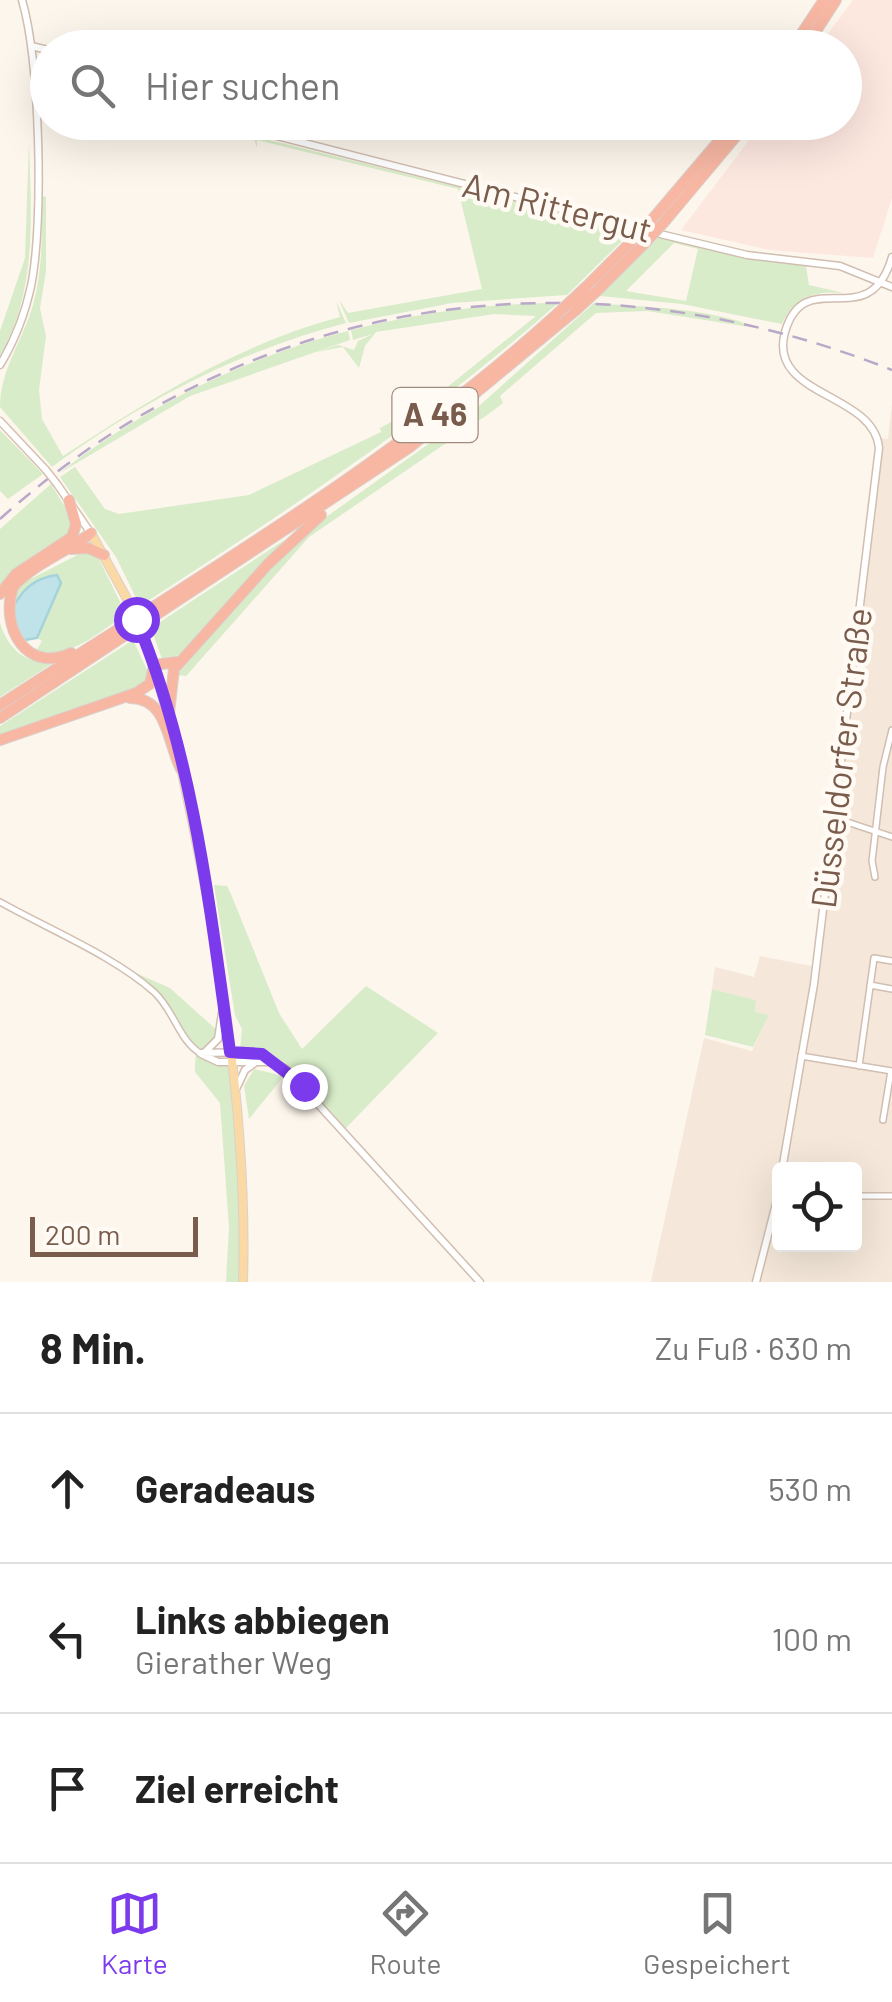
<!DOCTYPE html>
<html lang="de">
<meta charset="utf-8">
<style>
body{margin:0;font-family:Barlow,sans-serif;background:#f2f2f2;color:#222}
.controls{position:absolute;right:30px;bottom:30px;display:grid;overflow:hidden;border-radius:10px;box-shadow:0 10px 40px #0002}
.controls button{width:90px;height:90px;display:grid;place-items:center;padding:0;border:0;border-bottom:2px solid #e0e0e0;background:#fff;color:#222;font:50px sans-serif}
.scale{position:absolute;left:30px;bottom:25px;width:168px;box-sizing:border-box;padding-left:10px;border:5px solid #7a5c4d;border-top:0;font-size:28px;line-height:35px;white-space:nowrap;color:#7a5c4d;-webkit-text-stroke:8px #fffaf3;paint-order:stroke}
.stop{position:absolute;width:30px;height:30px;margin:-22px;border:8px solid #7c3aed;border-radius:50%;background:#fff}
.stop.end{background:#7c3aed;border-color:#fff;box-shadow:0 2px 10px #0008}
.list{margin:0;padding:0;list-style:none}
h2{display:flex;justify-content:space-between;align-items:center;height:130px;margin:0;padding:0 40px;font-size:42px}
h2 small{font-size:32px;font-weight:400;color:#767676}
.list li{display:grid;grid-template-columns:65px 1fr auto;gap:30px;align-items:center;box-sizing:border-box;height:150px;padding:0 40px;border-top:2px solid #e0e0e0}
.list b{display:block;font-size:38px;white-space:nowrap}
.list p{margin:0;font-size:32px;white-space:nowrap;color:#767676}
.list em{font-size:32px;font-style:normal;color:#767676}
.icon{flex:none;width:55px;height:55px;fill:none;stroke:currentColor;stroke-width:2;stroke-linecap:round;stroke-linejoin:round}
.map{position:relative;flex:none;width:892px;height:1282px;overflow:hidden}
.search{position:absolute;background:#fff;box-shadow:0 10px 40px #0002;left:30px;right:30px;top:30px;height:110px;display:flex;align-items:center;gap:25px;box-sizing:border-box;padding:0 35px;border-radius:55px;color:#767676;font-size:38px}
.sheet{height:580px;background:#fff}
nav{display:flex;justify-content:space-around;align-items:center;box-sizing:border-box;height:140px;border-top:2px solid #e0e0e0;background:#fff;font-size:28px;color:#767676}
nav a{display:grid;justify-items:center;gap:5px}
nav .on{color:#7c3aed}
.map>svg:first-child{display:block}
.residential{fill:#f5e8da;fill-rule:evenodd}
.commercial{fill:#fde8e0}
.green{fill:#d8ecc9;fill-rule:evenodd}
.water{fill:#bfe3e8;stroke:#a5d3da;stroke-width:2.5}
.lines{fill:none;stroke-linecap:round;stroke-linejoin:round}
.minor-casing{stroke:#d1beb0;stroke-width:8}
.tertiary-casing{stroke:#d1beb0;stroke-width:9}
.secondary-casing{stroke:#d6c0b0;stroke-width:9}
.primary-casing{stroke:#dad1cd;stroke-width:10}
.motorway-casing{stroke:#dad1cd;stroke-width:12}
.minor{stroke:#fff;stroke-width:5}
.tertiary{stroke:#fff;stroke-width:6}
.secondary{stroke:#fff;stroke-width:6}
.primary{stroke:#fbd9a5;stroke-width:8}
.motorway{stroke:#f7b7a3;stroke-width:10}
.rail{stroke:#b9a8c9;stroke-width:2.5;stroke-dasharray:15 10;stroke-linecap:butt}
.secondary-bridge-casing{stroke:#d6c0b0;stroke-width:9;stroke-linecap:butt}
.primary-bridge-casing{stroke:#dad1cd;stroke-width:10;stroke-linecap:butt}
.motorway-bridge-casing{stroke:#dad1cd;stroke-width:12;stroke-linecap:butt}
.secondary-bridge{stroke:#fff;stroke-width:6}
.primary-bridge{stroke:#fbd9a5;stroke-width:8}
.motorway-bridge{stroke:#f7b7a3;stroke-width:10}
.route{stroke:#7c3aed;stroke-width:12}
.labels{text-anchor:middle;stroke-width:9;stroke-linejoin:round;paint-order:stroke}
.shield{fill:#fffaf3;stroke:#a28b7f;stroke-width:2.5}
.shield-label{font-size:32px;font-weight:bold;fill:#7a5c4d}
.street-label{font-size:35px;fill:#7a5c4d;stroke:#fffaf3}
</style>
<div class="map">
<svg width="892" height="1282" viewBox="0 0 892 1282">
<rect width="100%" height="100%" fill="#fdf6ec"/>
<path class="residential" d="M892,404v878h-241l53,-244 48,13 16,-35 -13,-4 1,-12 -44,-11 3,-22 39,10 6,-21 57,11 62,-529 9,1zM780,1170h74v74h-74z"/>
<path class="commercial" d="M853,0h39v198l-19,60 -104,-8 -88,-20 81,-107 82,-1v-74l-26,-1z"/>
<path class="green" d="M253,136l380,94 -66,65 -115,8 -103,20 -10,-23 9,13 134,-24 -24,-100 -201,-49v8z
M29,141c2,73 9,149 -29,215v-25l25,-73z
M42,196l4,1v74l-6,37 6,28 -7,54 3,29 21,37c86,-57 176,-112 277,-139l-4,-16 10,22c-107,28 -206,79 -294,144l-52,-60c0,-37 23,-67 33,-102 10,-36 9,-72 9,-109z
M660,236l87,22 59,8 3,19 35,8c-28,-2 -50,3 -62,31l-100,-20 -82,-8zM674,243l24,6 -12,52 -60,-10z
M558,303c-129,115 -270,207 -418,303l-24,-49 -56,-80 15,-10 30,42 14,5 130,-19 132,-63 -1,-4 50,-27 106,-85 -42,-2 -118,18 -11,14 -6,22 -16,-21 -27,5 22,-7 16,5 4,-9 15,-7 -20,6 -2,-10c68,-17 137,-27 207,-27z
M594,303c46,4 121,5 162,25l-109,-17 -51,2 -96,83 3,7 -13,10 -181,124 -123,139 -9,-1 82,-95 63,-60 147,-105z
M348,331l2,9 -160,56 -132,78c85,-66 185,-116 290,-143z
M0,430l43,44 -35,25 -8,-8z
M51,484l20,33 -1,17 -70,53v-58z
M292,535l-105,116 -24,11 -12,-34z
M85,551l13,6 28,57c-28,19 -55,45 -90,37l6,-10 -5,-3 20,-45 -46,18 -2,-11 12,-16z
M0,623c9,27 24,40 53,40l-53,34z
M133,640l17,36 -5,9 -145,51v-10z
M214,885l13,1 4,8 48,119 23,36 64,-63 72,47 -94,97 -71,-70 -33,-10 2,-21 -7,-14z
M95,955l75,33 50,45 -12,26 23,2 8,72 4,149h-17l3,-55 -9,-124 -25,-31c-1,-6 2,-18 0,-21 -28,-50 -52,-67 -100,-96z
M712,989l44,11 -1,12 14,3 -16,32 -48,-12z
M254,1069l30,7 -35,43 -5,-33z"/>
<path class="water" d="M57,575l4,8 -24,55 -18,3 -8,-30c10,-20 22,-33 46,-36z"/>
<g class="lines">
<g class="minor-casing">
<path id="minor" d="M835,818l57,19
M875,877l-3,-16 11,-94 9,-37
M0,902c48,27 114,54 154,90 20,18 24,47 46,61
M870,985l22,4
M801,1056l91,15
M859,1066l15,-108 18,3
M883,1120l8,-49
M854,1196h38"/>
</g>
<g class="tertiary-casing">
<path id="tertiary" d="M31,46l17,4
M36,80l12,-20
M222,122l422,108
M656,233l91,22 93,11 52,21
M0,365c15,-25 25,-51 31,-79 13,-63 9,-224 -9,-286
M205,1052l13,-13 5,-32
M200,1053l54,-1 32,17 194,213
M201,1054l17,8h53
M237,1087l8,-17 11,-8
M782,1170l32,-186 65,-536c-5,-56 -112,-51 -94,-116 20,-70 84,5 107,-75
M756,1282l24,-94"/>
</g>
<g class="secondary-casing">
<path id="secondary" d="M0,421l46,49
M57,484l33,48"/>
</g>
<g class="primary-casing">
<path id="primary" d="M91,533l35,64
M148,648l27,91
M181,768c36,168 67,341 62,514"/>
</g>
<g class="motorway-casing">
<path id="motorway" d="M792,48l32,-48
M805,48l31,-48
M651,221l84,-99
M665,221l83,-99
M586,287l45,-45
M600,288l46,-46
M71,549l17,-1 16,7
M0,594l16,-20 56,-37 4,-13 -7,-24
M71,653c-45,21 -71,-26 -58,-66 20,-23 54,-35 78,-54
M130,698c38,0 37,44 51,71
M0,705c189,-123 388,-238 556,-390
M169,713l5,-44 94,-105 53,-49
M0,718l410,-271 166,-137
M0,740l136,-47 14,-9 4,-19 23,-3"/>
</g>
<use href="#minor" class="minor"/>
<use href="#tertiary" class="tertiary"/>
<use href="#secondary" class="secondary"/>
<use href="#primary" class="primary"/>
<use href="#motorway" class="motorway"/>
<path class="rail" d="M0,519c252,-226 580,-273 892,-149"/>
<g class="secondary-bridge-casing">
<path id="secondary-bridge" d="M46,470l11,14"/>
</g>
<g class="primary-bridge-casing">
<path id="primary-bridge" d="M126,597l22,51"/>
</g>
<g class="motorway-bridge-casing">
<path id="motorway-bridge" d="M631,242l20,-21
M646,242l19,-21
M576,310l24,-22
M556,315l30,-28"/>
</g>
<use href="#secondary-bridge" class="secondary-bridge"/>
<use href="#primary-bridge" class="primary-bridge"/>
<use href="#motorway-bridge" class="motorway-bridge"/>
</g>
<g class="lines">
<path class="route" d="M136,619c57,135 74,289 94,433l32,2 42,32"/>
</g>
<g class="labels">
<rect class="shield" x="392.5" y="388" width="85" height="54" rx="8"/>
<g class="shield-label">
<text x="435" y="426">A 46</text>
</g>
<g class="street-label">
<text transform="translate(557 208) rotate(14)" y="12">Am Rittergut</text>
<text transform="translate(842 758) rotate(-83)" y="12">Düsseldorfer Straße</text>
</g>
</g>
</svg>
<div class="controls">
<button><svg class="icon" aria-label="locate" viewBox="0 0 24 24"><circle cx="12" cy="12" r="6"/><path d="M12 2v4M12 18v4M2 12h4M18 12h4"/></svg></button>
</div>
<div class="scale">200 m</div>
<div class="stop" style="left:136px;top:619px"></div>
<div class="stop end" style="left:304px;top:1086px"></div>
<div class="search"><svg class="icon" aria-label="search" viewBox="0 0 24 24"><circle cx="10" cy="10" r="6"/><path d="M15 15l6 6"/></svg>Hier suchen</div>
</div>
<section class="sheet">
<h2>8 Min.<small>Zu Fuß · 630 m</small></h2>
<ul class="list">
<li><svg class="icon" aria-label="ahead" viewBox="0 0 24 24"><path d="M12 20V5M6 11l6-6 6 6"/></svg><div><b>Geradeaus</b></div><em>530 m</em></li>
<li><svg class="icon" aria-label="left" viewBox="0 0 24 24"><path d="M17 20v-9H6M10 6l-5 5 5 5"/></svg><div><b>Links abbiegen</b><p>Gierather Weg</p></div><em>100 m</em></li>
<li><svg class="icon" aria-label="arrive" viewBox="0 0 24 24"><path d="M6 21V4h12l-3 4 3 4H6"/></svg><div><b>Ziel erreicht</b></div></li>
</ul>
</section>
<nav>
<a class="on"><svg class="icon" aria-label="map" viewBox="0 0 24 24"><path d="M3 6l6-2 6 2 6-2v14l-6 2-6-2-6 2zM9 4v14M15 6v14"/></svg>Karte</a>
<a><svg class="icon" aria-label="directions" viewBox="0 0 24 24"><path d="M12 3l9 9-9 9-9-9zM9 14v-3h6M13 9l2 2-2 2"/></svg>Route</a>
<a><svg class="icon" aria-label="saved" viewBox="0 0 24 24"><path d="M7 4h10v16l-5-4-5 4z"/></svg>Gespeichert</a>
</nav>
